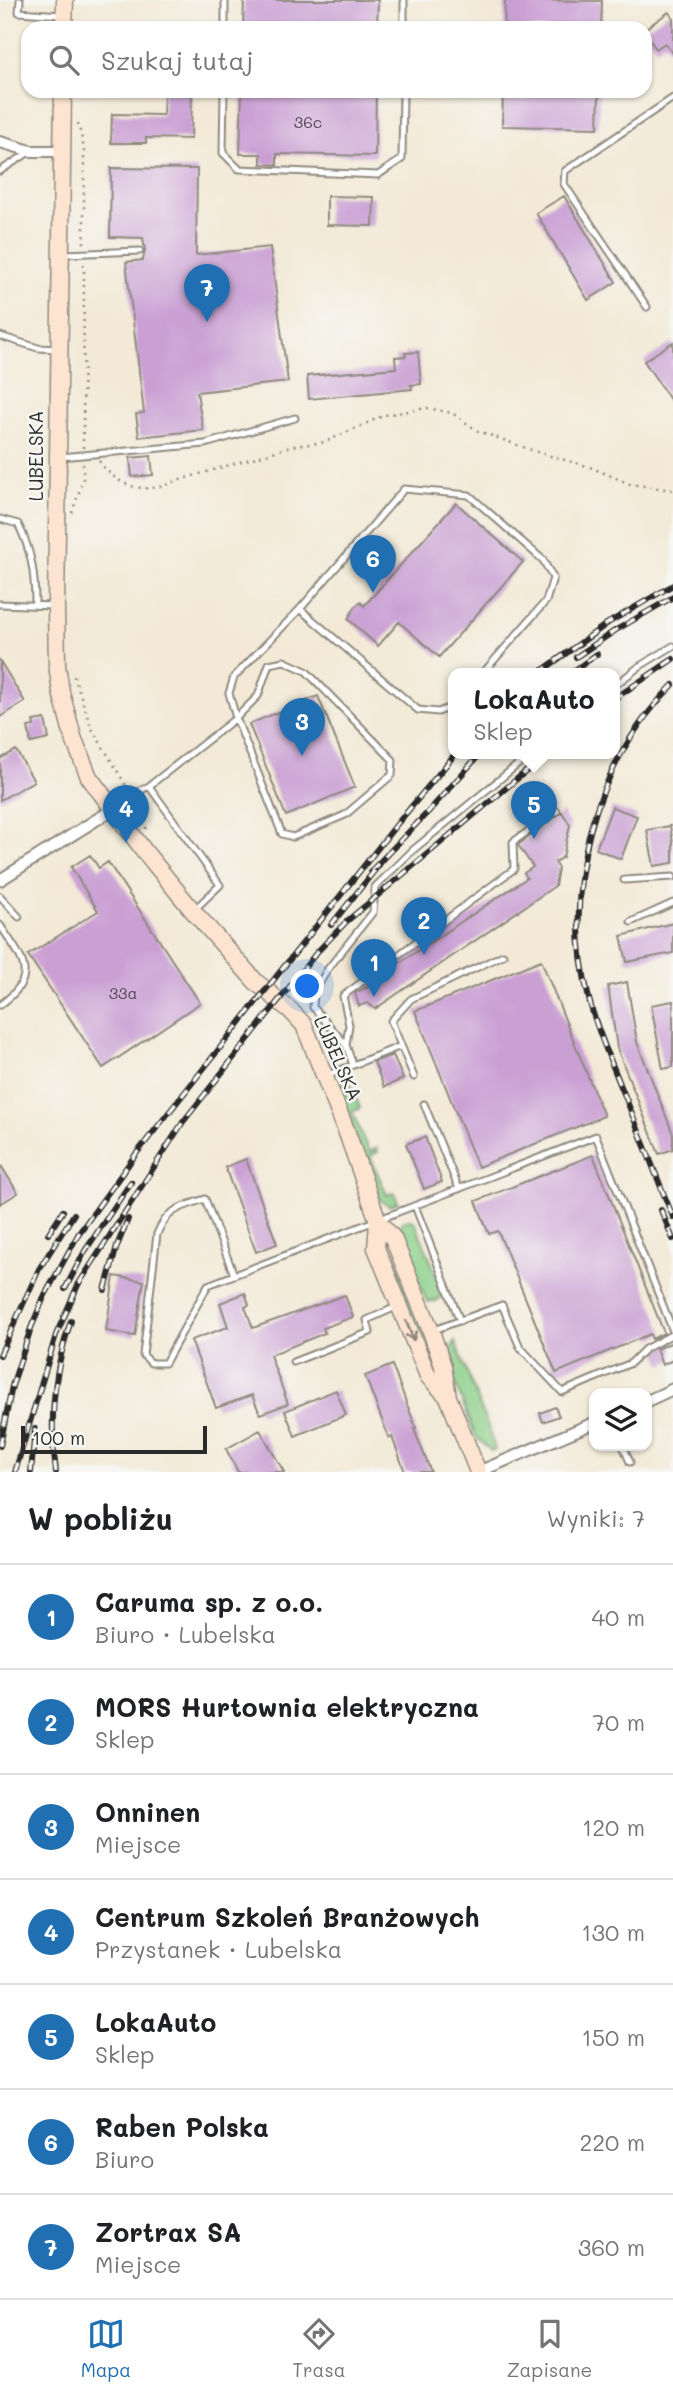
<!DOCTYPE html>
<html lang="pl">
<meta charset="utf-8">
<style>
body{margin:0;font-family:Mali,sans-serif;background:#f6f6f6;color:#202124}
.controls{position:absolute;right:21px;bottom:21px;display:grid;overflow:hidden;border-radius:14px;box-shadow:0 2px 5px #0004}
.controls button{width:63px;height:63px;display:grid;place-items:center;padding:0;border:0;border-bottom:2px solid #e0e0e0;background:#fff;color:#202124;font:35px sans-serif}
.scale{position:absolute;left:21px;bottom:18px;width:186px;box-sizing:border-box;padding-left:7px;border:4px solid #2b2b2b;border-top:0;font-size:19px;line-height:24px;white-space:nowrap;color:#2b2b2b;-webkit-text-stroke:5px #f6f6f2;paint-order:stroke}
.you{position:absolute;left:308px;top:987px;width:24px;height:24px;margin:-18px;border:5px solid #fff;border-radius:50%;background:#1a73e8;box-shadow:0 0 0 10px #1a73e833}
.badge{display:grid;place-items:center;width:46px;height:46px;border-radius:50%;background:#1f6fb2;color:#fff;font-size:23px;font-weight:700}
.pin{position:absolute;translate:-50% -58px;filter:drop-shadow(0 2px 4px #0008)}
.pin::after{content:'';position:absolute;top:37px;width:24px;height:21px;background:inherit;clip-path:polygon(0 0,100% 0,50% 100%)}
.popup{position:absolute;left:448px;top:668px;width:172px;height:91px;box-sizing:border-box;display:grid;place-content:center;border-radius:14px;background:#fff;filter:drop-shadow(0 2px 5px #0005);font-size:23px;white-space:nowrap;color:#757577}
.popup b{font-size:26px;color:#202124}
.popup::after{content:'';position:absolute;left:50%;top:100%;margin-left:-14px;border:14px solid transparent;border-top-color:#fff}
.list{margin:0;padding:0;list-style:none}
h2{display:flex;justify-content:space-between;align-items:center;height:91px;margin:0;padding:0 28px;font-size:30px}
h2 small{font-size:23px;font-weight:400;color:#757577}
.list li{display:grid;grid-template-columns:46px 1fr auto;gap:21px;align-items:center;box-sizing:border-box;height:105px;padding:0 28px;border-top:2px solid #e0e0e0}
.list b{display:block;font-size:26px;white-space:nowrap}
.list p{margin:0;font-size:23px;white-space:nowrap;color:#757577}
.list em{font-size:23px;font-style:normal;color:#757577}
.icon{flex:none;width:38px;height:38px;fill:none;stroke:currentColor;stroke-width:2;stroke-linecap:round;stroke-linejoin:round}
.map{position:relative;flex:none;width:673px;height:1472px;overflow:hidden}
.search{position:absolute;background:#fff;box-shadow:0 2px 5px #0004;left:21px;right:21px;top:21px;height:77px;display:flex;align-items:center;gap:18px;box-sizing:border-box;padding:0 24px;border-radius:21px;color:#757577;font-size:26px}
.sheet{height:826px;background:#fff}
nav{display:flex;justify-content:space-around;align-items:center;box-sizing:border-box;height:98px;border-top:2px solid #e0e0e0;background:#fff;font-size:19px;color:#757577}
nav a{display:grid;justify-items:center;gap:4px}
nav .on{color:#1f6fb2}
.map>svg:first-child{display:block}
.green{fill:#8bcf88;stroke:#5b7d5a;stroke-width:2}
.building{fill:#caa0d4}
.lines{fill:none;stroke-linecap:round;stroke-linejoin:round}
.lane-casing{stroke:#8f8a80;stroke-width:9}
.street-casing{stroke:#8f8a80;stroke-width:14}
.secondary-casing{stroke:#8f8a80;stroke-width:19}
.path{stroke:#8f8a80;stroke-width:2.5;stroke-dasharray:2 5;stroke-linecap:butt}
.lane{stroke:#fff;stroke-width:5}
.street{stroke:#fff;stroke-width:10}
.secondary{stroke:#fde4d1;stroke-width:16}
.rail-casing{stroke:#2b2b2b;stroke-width:6}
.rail{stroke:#f6f6f2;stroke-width:3.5;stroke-dasharray:10;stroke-linecap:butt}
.oneway{stroke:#94887e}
.labels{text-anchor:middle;stroke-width:5;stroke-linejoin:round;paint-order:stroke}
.number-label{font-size:16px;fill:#534855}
.street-label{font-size:19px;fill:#2b2b2b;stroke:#f6f6f2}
</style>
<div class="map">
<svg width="673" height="1472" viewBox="0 0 673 1472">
<rect width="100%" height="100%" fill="#f6f6f2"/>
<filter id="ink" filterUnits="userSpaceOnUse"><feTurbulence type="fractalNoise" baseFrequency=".0143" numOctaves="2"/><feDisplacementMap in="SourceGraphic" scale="14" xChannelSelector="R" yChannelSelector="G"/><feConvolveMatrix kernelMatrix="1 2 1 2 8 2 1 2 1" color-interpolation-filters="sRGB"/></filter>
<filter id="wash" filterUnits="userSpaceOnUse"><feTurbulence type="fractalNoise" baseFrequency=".00686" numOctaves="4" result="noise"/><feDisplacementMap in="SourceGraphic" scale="28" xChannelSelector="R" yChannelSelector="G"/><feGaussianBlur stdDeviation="1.57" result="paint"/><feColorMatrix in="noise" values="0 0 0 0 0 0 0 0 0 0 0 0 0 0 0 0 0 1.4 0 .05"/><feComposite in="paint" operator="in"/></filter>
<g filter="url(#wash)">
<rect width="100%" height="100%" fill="#f3e9d6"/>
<path class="green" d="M350,1073l3,4 -4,3 11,28 -8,4 17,40 8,-4 1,4 -8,4 17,39 7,-2 4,9 -8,4 -10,-6 -40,-106 2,-15z
M408,1219l7,3 25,62 2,11 -6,6 -9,1 -30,-69 5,-11z
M382,1234l6,7 53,128 -7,10 -53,-132z
M455,1341l34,89 6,20 -4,1 -15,-14 -30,-77z"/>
<g id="blocks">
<path class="building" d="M244,0h134l-1,28h-134z
M505,0l97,1 -1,27h-97z
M669,12l4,6v36l-8,-11 -9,6 -11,-16v-4z
M164,91h28l-1,48 -45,-1v5h-35l1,-29 51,1z
M242,91h134l-1,65 -98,-2v11l-16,-1v-10h-21z
M503,91h96l-1,37 -96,-2z
M111,168l86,1 -1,86 74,-8 18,135 -91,10 6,38 -64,7 -3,-23 8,-1 -18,-151 17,-2 2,-10 -2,-12 -33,-1z
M327,196l47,1 -1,29 -46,-1z
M564,196l52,86 -28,18 -52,-87z
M673,342v62l-29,-43z
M418,352l3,32 -10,1 1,4 -103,10 -2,-23 89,-8 -1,-11 11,-1 -1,-3z
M151,456l2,19 -21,2 -2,-19z
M456,503l67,59 -84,95 -40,-35 -21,24 -30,-27 7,-12 5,-5 4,4z
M0,661l25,41 -25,15z
M318,696l37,91 -69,29 -37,-92z
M45,719l4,20 -18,4 -3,-16 6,-1 -1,-5z
M16,750l18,31 -34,19v-41z
M612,807l25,9 -16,43 -25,-10z
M562,812l8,13 -7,32 -8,5 3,6 -3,18 -180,123 -7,-6 -9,3 -4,-13 26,-13 -1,-4 147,-98 -3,-5 9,-6 -15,-22z
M670,826l3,17v20l-19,3 -7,-36z
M90,855l9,13 9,-6 92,141 -97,65 -75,-113 70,-44 -27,-44z
M673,923v30l-46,9 -6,-26z
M541,960l63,156 -126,51 -63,-156z
M627,982l10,60 36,92v15l-14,5 -42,-106 -9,-62z
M673,1001v66l-10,2 -12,-64z
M393,1055l10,24 -19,8 -10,-25z
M425,1137l17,45 -18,7 -18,-45z
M593,1155l71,178 -12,6 -2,-5 -94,39 -58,-142 -9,3 -13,-33z
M246,1159l31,85 -21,8 -31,-85z
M0,1164l18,29 -18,11z
M114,1276l30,5 -9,55 -29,-5z
M245,1293l4,12 -4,2 8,21 92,-33 8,22 -30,11 2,5 -55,22 18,49 -28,10 -8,-19 -36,13 -25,-68 37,-13 -8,-24z
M673,1342v18l-11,5 -6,-16z
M392,1365l24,63 -2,1 17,43h-26l-13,-35 -3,1 -24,-62z
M336,1390l10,25 -51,21 -10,-25z
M555,1407l4,9 -16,6 -3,-9z
M260,1430l24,42h-46l-12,-23z"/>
</g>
</g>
<g filter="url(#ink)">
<use href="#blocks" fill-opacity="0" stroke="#8f8a80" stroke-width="2"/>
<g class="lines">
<g class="lane-casing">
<path id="lane" d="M20,0l-1,12 42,3
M225,28v-28
M404,28v-28
M224,91l-1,62 16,16 139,6 24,-16 1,-68
M0,171l28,-18
M64,254l76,-3
M647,307l-83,-123 1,-13 108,-73
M0,336l38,12 21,1
M60,457l145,-13 90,-26
M0,519l18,5c14,27 17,52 17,81
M0,604l53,2
M300,609l118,101 20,2 16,-6
M284,661l22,10 87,89 -1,15 -47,40 -52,22 -11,-3 -46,-116 22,-22 11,-32z
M614,686l26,-20 33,-20
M149,786l71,99 -26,25
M115,808l17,-13 17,-9 87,-68 -7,-25 5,-16 66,-68 104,-120 65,6 74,65 10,18 -7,23 -63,72
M624,880l49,-3
M0,896l19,21
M631,922l42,-19
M0,925c22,34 41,51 0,80
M346,1045l3,-20 -6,-29 171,-127 -1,-27 44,-31
M353,1065l-7,-20 -33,-38 1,-14 13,-23 46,-58 2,-25 38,-37 119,-97
M328,1075l73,-29
M414,1077l-23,-56 20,-22 92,-44
M424,1104l35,85
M415,1206l45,115
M234,1275l-29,-76c-24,8 -38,10 -48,35l-14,121 8,8h14l43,-78 388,-149 77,195
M434,1330l68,-25 18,42 42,45 69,-29 14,-14 28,-15
M293,1362l77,-30 -3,-12 29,-13
M623,1446l7,16"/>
</g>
<g class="street-casing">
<path id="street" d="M0,142l31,9h31
M0,880l112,-70
M647,1401l26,-12
M478,1472l116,-49"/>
</g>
<g class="secondary-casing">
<path id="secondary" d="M64,28l1,-28
M63,91l-7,516 1,58 4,27 12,45 16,40 56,75 48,59 63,71 35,29 13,14 42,105 32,91 15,17 38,93 12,35 5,31 30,75
M378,1221l-2,27 52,128 20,21"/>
</g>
<path class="path" d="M78,123l6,25v97
M83,448l1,-185
M99,461c19,26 44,34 74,21l120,-36 32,-4 60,-27 42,-7 25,5 26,18 62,22 50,14 40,17 43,6
M72,513l11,-33v-18
M74,676l17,51 37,62
M135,801l12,29"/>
<use href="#lane" class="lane"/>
<use href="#street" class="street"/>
<use href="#secondary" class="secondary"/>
<g class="rail-casing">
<path id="rail" d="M576,657l40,-27 57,-33
M539,673l69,-50 65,-38
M571,673l26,-19
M673,685c-81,82 -112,203 -84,314 7,29 20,57 31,85 18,44 35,89 53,133
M614,699l59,-40
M371,871l57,-59 53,-59
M331,925l48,-60
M661,1210l12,29
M48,1234l15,-23
M65,1289l20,-38 46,-69
M105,1290l12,-44 11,-27
M0,1355l39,-86 35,-55
M0,1446l12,-60 19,-58 13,-31 35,-64 57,-79 261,-330 59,-71
M15,1472l41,-137 22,-50 105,-163 134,-170 30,-31 201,-168
M31,1472l4,-43
M56,1472c-7,-50 -2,-103 15,-151"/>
</g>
<use href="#rail" class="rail"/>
</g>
<defs><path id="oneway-shaft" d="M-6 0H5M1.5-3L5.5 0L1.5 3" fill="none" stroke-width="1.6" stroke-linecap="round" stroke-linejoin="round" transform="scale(1.75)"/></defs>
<use class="oneway" href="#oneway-shaft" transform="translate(410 1331) rotate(68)"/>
</g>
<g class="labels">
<g class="number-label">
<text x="308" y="128">36c</text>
<text x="123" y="999">33a</text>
</g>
<g class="street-label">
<text transform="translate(36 456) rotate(-90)" y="7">LUBELSKA</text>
<text transform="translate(338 1058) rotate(66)" y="7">LUBELSKA</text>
</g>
</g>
</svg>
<div class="controls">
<button><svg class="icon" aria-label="layers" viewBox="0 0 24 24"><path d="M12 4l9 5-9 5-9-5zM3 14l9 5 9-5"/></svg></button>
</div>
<div class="scale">100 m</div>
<div class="you"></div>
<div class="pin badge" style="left:374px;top:997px">1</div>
<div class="pin badge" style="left:424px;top:955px">2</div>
<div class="pin badge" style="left:302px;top:756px">3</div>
<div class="pin badge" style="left:126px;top:843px">4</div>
<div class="pin badge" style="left:534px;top:839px">5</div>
<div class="popup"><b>LokaAuto</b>Sklep</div>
<div class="pin badge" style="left:373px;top:593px">6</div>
<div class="pin badge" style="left:207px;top:322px">7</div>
<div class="search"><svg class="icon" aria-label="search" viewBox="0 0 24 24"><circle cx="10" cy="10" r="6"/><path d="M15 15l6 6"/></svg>Szukaj tutaj</div>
</div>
<section class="sheet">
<h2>W pobliżu<small>Wyniki: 7</small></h2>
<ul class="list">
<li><span class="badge">1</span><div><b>Caruma sp. z o.o.</b><p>Biuro · Lubelska</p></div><em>40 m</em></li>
<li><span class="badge">2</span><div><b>MORS Hurtownia elektryczna</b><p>Sklep</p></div><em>70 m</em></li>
<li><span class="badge">3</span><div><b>Onninen</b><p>Miejsce</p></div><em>120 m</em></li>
<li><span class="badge">4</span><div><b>Centrum Szkoleń Branżowych</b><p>Przystanek · Lubelska</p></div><em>130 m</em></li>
<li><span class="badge">5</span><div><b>LokaAuto</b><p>Sklep</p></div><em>150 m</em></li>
<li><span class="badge">6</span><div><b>Raben Polska</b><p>Biuro</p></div><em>220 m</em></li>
<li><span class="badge">7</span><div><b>Zortrax SA</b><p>Miejsce</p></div><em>360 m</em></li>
</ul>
</section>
<nav>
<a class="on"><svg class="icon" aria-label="map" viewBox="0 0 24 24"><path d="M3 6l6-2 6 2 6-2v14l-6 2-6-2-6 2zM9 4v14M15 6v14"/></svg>Mapa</a>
<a><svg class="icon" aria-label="directions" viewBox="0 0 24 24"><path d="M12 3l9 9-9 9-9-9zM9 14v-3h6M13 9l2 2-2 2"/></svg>Trasa</a>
<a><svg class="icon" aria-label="saved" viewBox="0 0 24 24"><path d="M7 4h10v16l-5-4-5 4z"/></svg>Zapisane</a>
</nav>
